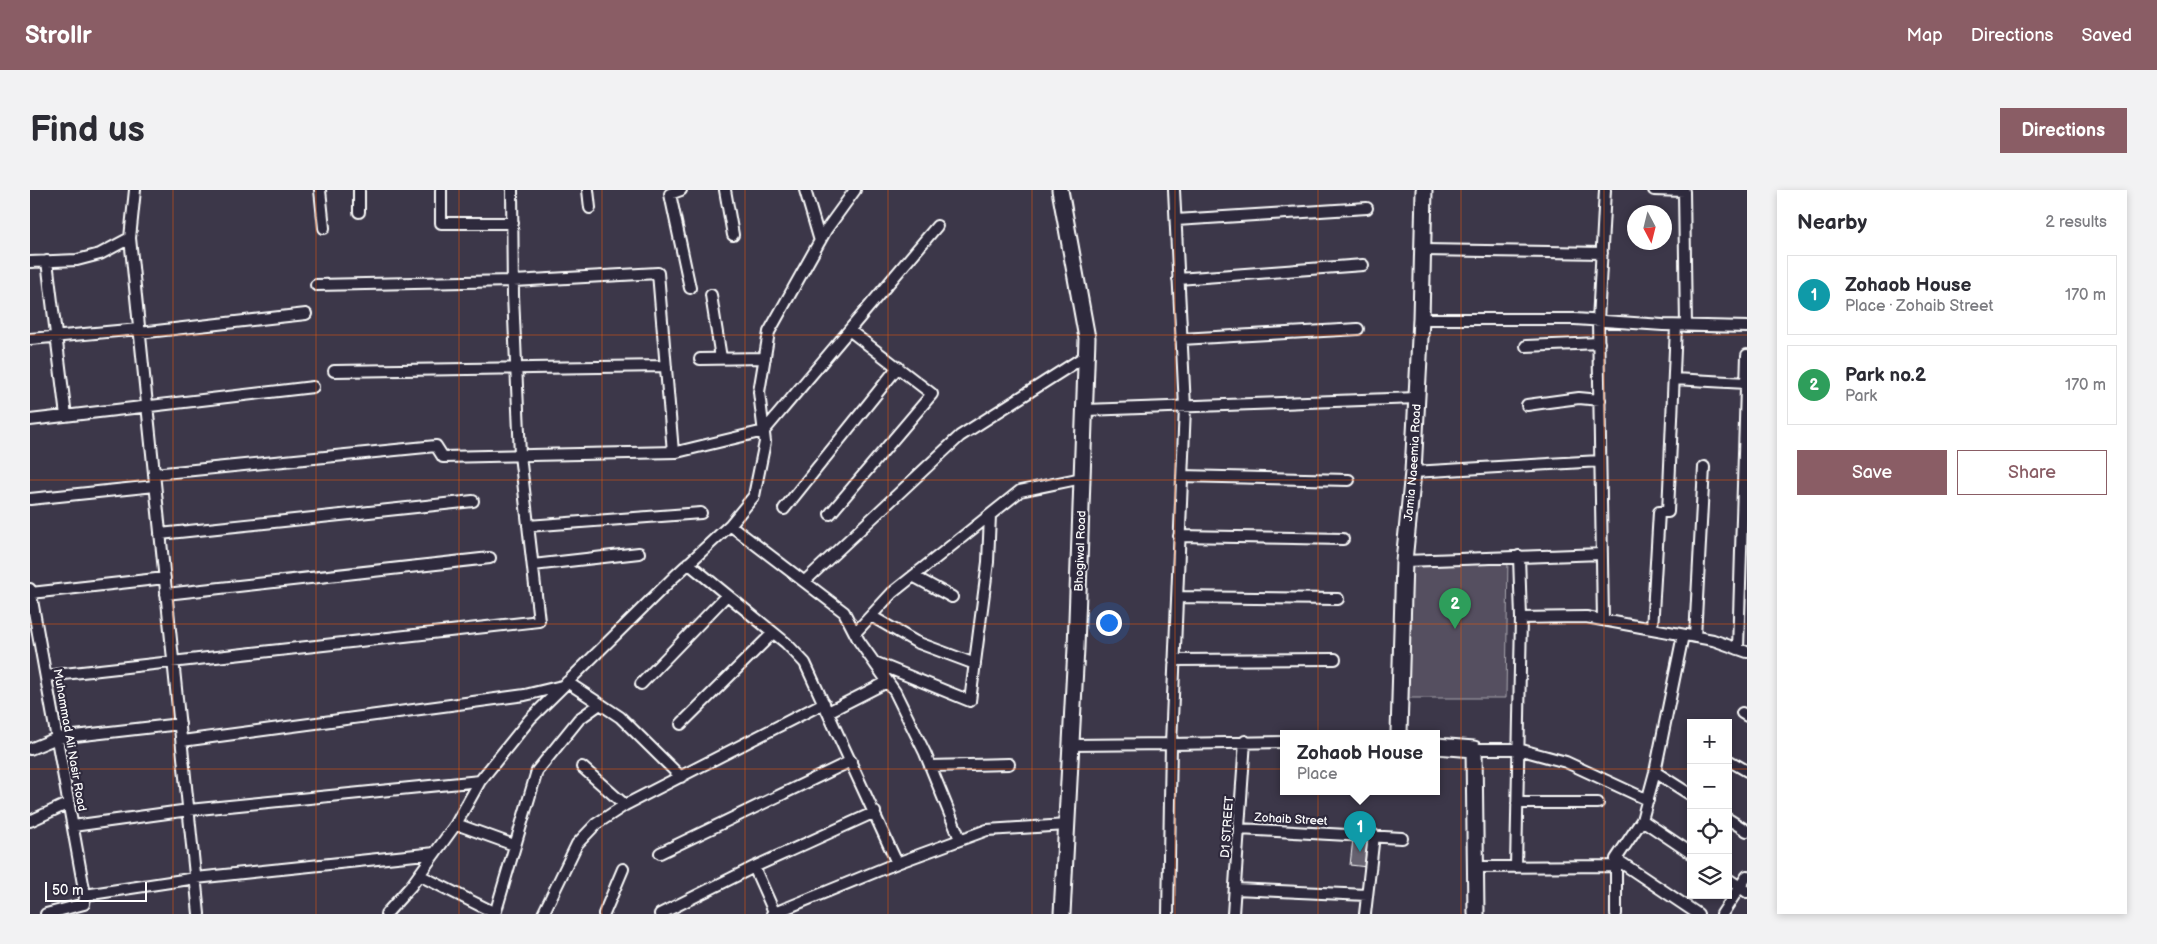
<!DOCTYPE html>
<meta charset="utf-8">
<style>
body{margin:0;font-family:"Balsamiq Sans",sans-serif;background:#f2f2f3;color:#2b2b33}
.controls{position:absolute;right:15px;bottom:15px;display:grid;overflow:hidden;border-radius:0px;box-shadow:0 2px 8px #0003}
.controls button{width:45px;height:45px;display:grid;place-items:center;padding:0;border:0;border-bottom:1px solid #e1e1e2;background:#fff;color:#2b2b33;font:25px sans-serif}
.compass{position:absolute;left:1597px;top:15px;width:45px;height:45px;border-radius:50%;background:#fff;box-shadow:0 2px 8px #0003;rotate:173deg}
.scale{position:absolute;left:15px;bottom:12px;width:102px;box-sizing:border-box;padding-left:5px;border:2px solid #fff;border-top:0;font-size:14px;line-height:18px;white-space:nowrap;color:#fff;-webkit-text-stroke:4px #2f2a3d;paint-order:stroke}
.you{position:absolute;left:1078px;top:432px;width:18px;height:18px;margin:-12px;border:4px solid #fff;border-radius:50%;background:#1a73e8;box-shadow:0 0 0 8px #1a73e833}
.badge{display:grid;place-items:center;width:32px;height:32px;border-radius:50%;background:#8a5d65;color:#fff;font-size:16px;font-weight:700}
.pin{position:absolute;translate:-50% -41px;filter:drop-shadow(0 1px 2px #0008)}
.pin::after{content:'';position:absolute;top:26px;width:18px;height:15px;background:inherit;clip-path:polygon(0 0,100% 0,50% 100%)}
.popup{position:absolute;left:1250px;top:540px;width:160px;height:65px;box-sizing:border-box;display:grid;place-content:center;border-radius:0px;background:#fff;filter:drop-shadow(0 1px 4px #0005);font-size:16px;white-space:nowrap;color:#7c7c81}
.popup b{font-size:19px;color:#2b2b33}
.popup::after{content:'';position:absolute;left:50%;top:100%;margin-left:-10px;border:10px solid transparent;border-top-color:#fff}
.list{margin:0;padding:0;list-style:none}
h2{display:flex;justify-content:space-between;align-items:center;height:65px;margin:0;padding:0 20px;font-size:21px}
h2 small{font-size:16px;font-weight:400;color:#7c7c81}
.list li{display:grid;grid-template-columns:32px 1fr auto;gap:15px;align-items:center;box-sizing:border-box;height:80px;margin:0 10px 10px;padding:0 10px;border:1px solid #e1e1e2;border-radius:0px}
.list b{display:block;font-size:19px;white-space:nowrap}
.list p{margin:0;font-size:16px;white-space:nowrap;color:#7c7c81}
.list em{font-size:16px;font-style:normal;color:#7c7c81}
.actions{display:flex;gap:10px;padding:15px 20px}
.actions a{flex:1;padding:11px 0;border:1px solid #8a5d65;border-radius:0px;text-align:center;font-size:18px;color:#8a5d65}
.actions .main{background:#8a5d65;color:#fff}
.icon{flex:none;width:28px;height:28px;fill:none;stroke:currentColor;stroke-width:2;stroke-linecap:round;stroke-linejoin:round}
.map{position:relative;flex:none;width:1717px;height:724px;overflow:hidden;border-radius:0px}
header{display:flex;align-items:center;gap:30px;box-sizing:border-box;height:70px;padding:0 25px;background:#8a5d65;color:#fff}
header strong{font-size:24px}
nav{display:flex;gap:28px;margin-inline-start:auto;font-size:18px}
.intro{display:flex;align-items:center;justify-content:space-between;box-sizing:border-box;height:120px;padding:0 30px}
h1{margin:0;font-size:35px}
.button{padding:12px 22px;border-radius:0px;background:#8a5d65;color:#fff;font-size:18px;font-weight:700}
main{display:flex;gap:30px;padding:0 30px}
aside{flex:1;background:#fff;border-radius:0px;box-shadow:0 2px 8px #0003}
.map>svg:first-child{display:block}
.green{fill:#555060;stroke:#aaa8b0}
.building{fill:#666270;stroke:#fff;filter:url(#shadow)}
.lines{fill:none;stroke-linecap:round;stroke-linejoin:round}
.street-casing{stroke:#fff;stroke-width:14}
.secondary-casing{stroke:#fff;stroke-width:19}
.street{stroke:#2f2a3d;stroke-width:10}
.secondary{stroke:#2f2a3d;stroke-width:15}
.grid{fill:none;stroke:#e8590c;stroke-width:1;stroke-opacity:0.55}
.labels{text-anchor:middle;stroke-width:4.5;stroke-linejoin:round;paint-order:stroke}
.street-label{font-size:12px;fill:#fff;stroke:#2f2a3d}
</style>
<header>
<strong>Strollr</strong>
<nav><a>Map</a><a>Directions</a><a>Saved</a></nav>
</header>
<div class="intro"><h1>Find us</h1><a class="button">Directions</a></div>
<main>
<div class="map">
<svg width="1717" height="724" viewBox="0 0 1717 724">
<defs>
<filter id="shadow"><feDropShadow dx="4.5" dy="-4.5" stdDeviation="0" flood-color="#0009"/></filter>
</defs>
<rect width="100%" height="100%" fill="#3c3749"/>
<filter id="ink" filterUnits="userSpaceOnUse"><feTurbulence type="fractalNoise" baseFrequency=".02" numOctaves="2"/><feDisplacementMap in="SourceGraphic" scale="10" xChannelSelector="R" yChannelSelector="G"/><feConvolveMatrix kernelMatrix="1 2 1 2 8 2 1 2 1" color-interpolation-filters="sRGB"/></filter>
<g filter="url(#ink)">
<path class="green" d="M1478,366l-2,142h-105l3,-137z"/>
<path class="building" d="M1341,648l-4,29 -17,-2 3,-26z"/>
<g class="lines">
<g class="street-casing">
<path id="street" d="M105,0l-5,48 69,676
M290,0l4,38
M329,0v22
M411,0v33h72
M558,0l2,18
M651,0l-11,4 20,94
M695,0l8,45
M775,0l15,51
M1624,0l30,1 2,135
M1146,30l191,-12
M1393,60l179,3
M17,71l19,155
M0,72l47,-2 23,-6 30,-16
M1148,89l185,-14
M286,95l197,-4 145,-8 15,179
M681,105l10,63
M1391,129h154l88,6 84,2
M109,143l167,-19
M0,149l109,-10
M1151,149l177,-10
M1496,156l73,-3
M670,169l65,-1
M304,181l332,-5
M1644,189l72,4
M1497,215l52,-7 21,2
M1055,220l332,-12
M0,230l283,-33
M1383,282l187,-11
M124,284l282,-28 7,11 234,-5 87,-21 173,-205
M1152,286l167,4
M0,309l125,-13
M754,319l114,-142
M800,324l102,-120 -83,-64
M700,335l114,87 15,29 36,51 30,61 35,86
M498,336l173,-13
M130,344l313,-33
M1149,346l164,3
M1374,371l198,-7
M658,373l98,80 19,20 92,200
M503,375l106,-12
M883,386l39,21
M775,391l155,-145 127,-81
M0,399l55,306 -1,9 -38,10
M1,403l134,-15
M136,404l324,-36
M1147,407l161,2
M841,426l45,26 59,22
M1491,428l65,-1 127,23 34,12
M1573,430l-5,-299 7,-131
M1622,439l7,-117h9l8,-186
M825,443l37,-40 128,-102 62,-13
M1665,447l9,-170
M1708,459l9,-294
M1144,470l161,-1
M844,472l96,39 18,-139 2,-47
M16,486l493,-55 -19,-166 -7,-160 -1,-105
M537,492l53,35 61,60
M611,494l86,-89
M798,522l59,-30
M1712,523l5,3
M651,534l92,-91
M152,551l343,-46 37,-9
M1041,555l100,-1 14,-337 -11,-217
M0,559l27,-11 123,-14
M1444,559h44l48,13 82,38
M1698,570l19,11
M900,576l79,-2
M552,577l43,38
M1625,582l36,23
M1487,613h81
M1698,629l19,12
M1612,630l49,33
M0,631l39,-18
M426,634l58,21
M43,636l116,-16 291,-29
M1209,639l163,9
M630,663l191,-92
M1586,669l82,55
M724,677l21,47
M1445,677l141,-1
M1486,677l5,-249 -2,-62
M389,685l76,38
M1698,689l19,13
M1205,699l132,6
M55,705l111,-17 239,-25
M356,724l25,-28 45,-62 24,-43 50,-62 145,-143 55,-51 24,-29 11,-54 -6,-50 10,-60 57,-102 29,-40
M465,724l42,-143 42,-52 21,-15
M513,724l34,-70 19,-20 29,-19 199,-102
M574,724l19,-45
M630,724l94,-47 121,-55
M742,724l125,-51 90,-33 80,-5
M1138,724l3,-170 113,-2
M1203,724l12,-173
M1335,724l9,-79
M1586,724v-55l26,-39 13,-48 28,-137
M1692,724l25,-38"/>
</g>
<g class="secondary-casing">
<g id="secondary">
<path d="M1030,0l27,148 -11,310 -14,266"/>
<path id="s1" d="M1369,543l5,-172 9,-89 8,-153 3,-129"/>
<path d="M1406,556l38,3 2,165"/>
</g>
</g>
<use href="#street" class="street"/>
<use href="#secondary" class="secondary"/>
</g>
</g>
<path class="grid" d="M143,0v724M286,0v724M429,0v724M572,0v724M715,0v724M858,0v724M1002,0v724M1145,0v724M1288,0v724M1431,0v724M1574,0v724M0,145h1717M0,290h1717M0,434h1717M0,579h1661M1698,579h19"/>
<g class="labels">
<g class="street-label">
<text dy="4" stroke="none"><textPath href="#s1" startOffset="271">Jamia Naeemia Road</textPath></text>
<text transform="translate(1050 361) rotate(-88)" y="4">Bhogiwal Road</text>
<text transform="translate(40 550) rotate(80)" y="4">Muhammad Ali Nasir Road</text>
<text transform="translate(1261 629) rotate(3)" y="4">Zohaib Street</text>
<text transform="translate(1197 637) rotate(-86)" y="4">D1 STREET</text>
</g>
</g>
</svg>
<div class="controls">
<button>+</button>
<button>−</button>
<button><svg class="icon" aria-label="locate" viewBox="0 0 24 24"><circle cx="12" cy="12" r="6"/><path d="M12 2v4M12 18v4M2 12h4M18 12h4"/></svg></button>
<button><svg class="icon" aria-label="layers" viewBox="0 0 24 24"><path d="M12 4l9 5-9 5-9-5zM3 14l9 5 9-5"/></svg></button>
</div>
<svg class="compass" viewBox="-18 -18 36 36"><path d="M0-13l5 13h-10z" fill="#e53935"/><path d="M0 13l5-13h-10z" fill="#7c7c81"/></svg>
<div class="scale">50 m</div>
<div class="you"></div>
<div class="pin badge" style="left:1330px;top:662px;background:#0f9aa8">1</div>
<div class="popup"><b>Zohaob House</b>Place</div>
<div class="pin badge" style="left:1425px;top:439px;background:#2e9e5b">2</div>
</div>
<aside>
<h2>Nearby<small>2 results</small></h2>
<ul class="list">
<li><span class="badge" style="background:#0f9aa8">1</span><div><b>Zohaob House</b><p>Place · Zohaib Street</p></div><em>170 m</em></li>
<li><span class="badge" style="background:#2e9e5b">2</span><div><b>Park no.2</b><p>Park</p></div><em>170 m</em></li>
</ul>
<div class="actions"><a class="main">Save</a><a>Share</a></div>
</aside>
</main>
